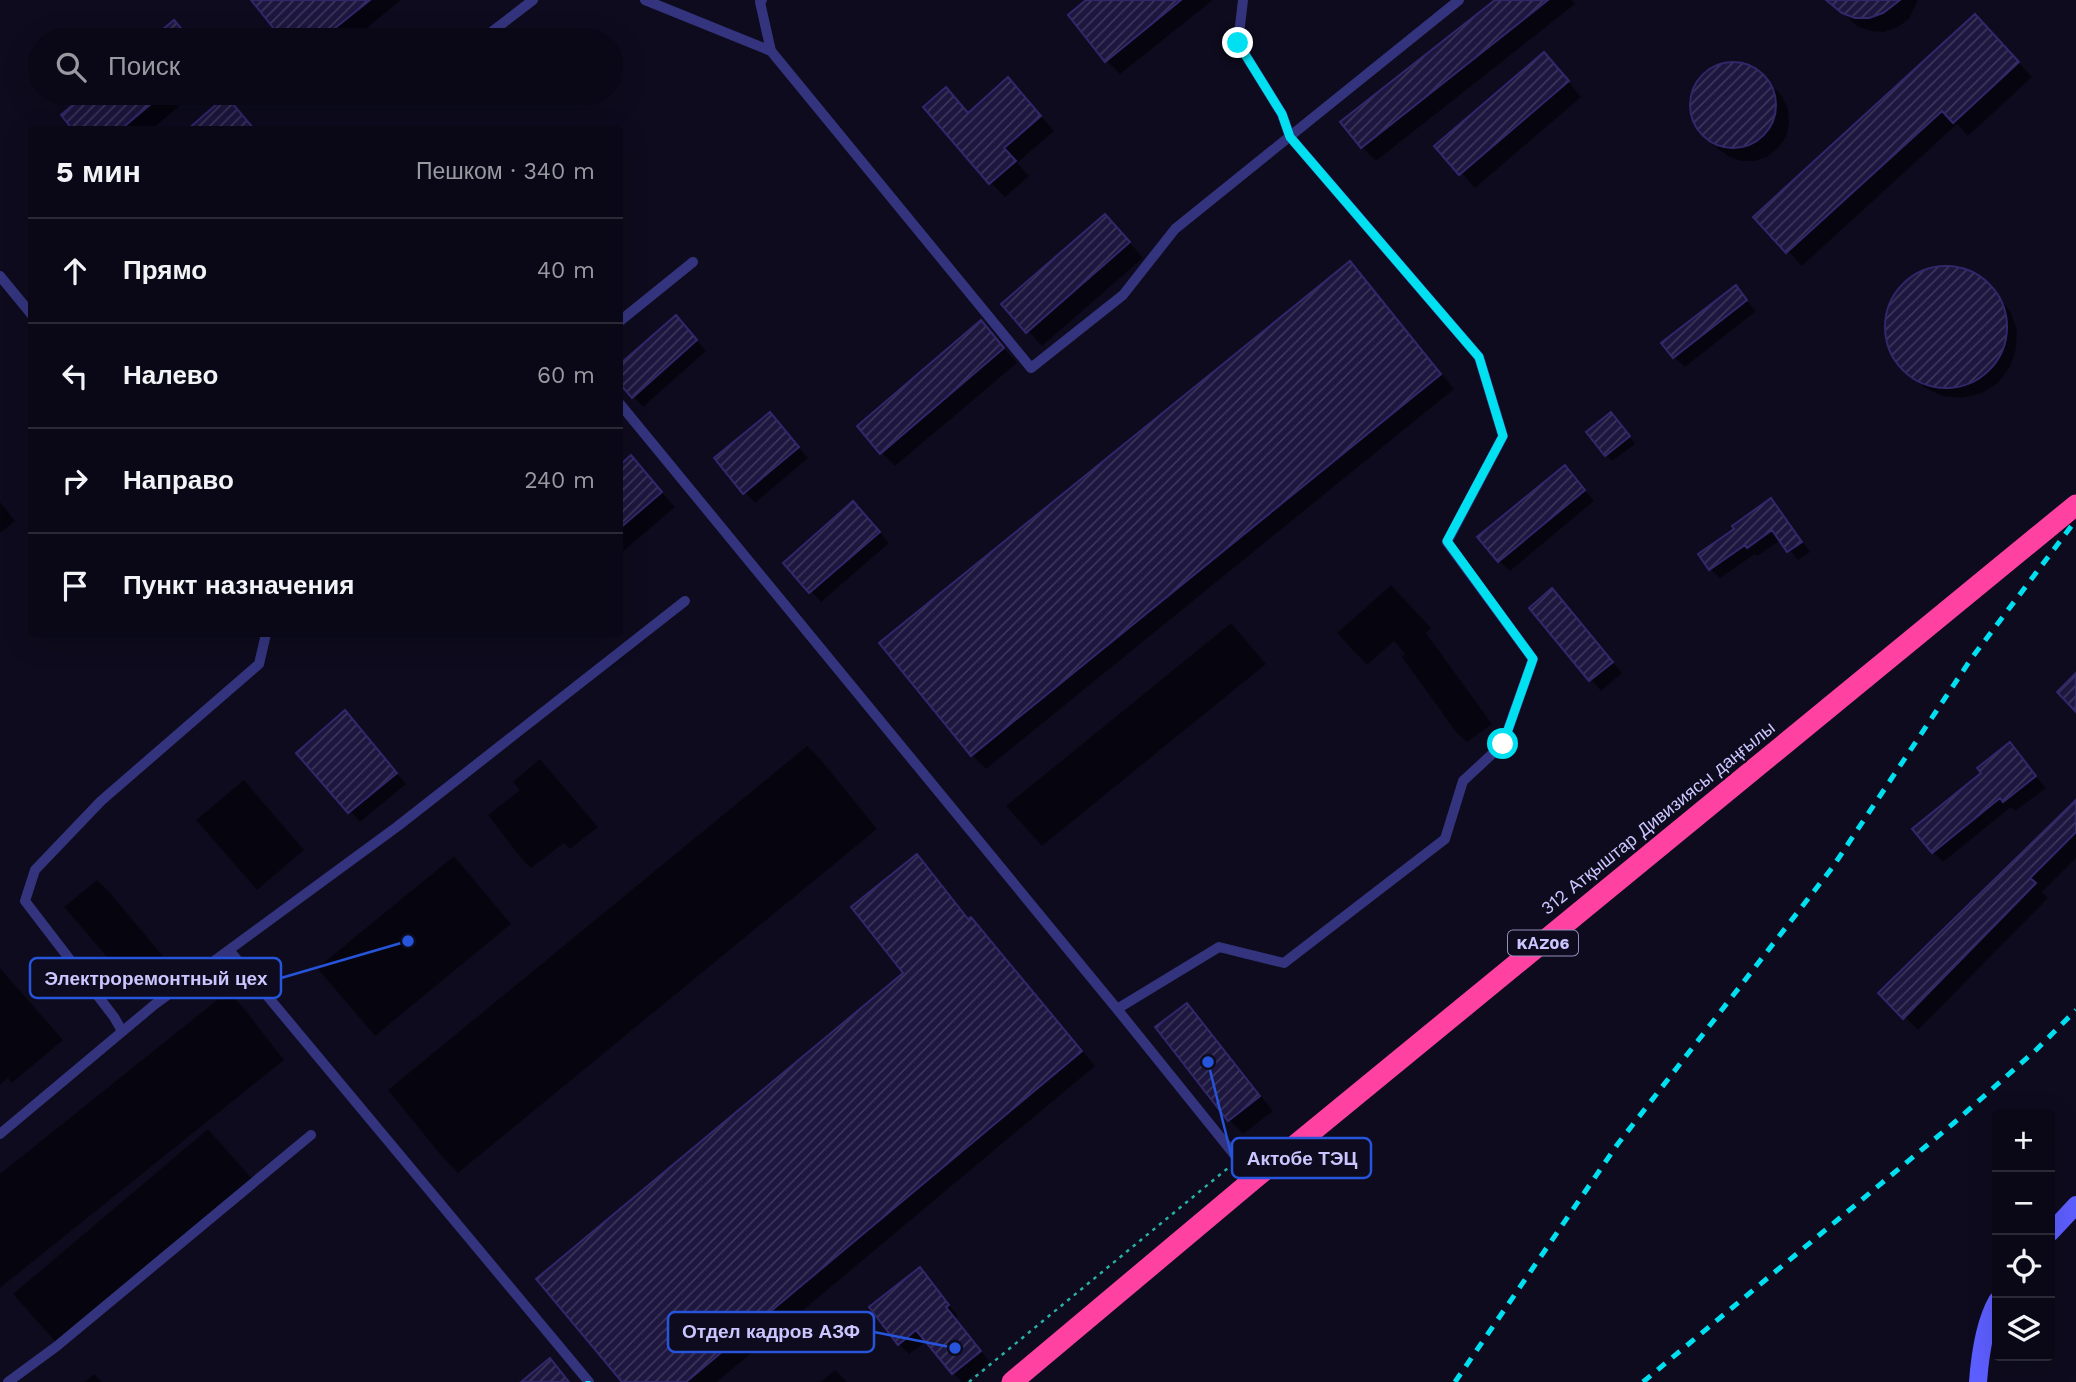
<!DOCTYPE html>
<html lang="ru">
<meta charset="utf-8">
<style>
body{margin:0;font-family:"Work Sans",sans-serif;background:#13111f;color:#f1f3f6}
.controls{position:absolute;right:21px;bottom:21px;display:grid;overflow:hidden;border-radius:7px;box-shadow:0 7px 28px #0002}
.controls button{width:63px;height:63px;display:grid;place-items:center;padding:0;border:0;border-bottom:2px solid #2a2935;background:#0a0816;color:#f1f3f6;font:35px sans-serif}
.stop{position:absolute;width:21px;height:21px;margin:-16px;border:5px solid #00e0f1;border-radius:50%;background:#fff}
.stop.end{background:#00e0f1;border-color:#fff;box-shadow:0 2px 7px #0008}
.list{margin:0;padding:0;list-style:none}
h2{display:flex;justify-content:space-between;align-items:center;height:91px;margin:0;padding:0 28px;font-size:30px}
h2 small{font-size:23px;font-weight:400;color:#999aa1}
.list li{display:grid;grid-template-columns:46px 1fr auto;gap:21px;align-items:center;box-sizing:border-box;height:105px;padding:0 28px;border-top:2px solid #2a2935}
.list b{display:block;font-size:26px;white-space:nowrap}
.list em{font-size:23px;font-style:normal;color:#999aa1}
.icon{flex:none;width:38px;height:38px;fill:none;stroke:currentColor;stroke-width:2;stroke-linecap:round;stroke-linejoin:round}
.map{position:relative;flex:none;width:2076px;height:1382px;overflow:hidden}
.search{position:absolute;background:#0a0816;box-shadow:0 7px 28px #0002;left:28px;top:28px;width:595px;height:77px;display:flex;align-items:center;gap:18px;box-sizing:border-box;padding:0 24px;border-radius:38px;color:#999aa1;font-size:26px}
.panel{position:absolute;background:#0a0816;box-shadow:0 7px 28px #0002;left:28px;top:126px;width:595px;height:511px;border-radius:7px}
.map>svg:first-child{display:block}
.shadow{fill:#0007}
.building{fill:url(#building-hatch);stroke:#33276b;stroke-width:2}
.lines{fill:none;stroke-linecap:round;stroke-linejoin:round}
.path{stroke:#28b1a5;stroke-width:2.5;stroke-dasharray:3.5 5;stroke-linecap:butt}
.lane{stroke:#34347e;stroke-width:10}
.secondary{stroke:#5d5eff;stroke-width:18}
.highway{stroke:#ff41a2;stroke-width:21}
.rail{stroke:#00e0f1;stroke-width:5;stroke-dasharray:10 9;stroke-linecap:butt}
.route{stroke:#00e0f1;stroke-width:9}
.labels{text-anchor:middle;stroke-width:5;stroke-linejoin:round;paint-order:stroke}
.shield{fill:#0d0b1d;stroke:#928ebb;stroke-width:2}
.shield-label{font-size:16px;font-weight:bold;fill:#cbc6ff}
.street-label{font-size:18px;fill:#cbc6ff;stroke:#0d0b1d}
.leader{fill:none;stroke:#2654da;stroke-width:2.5}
.callout-dot{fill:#2654da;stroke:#0d0b1d;stroke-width:2.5}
.callout{fill:#0d0b1d;stroke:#2654da;stroke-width:2.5}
.callout-label{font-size:19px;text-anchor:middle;font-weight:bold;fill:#cbc6ff}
</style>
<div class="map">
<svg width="2076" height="1382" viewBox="0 0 2076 1382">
<defs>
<pattern id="building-hatch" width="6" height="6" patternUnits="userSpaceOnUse" patternTransform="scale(1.75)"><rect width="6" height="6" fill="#1d163e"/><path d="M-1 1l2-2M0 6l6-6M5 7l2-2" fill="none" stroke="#3c365b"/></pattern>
</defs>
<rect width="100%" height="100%" fill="#0d0b1d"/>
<path class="shadow" d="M262,0h139l-49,40h-67l-29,-36z
M1089,0h124l-93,74 -14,-14z
M1498,0h74l3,4 -199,157 -14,-14 -19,-24z
M1830,0h88l-9,19 -11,8 -14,5 -13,-1 -13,-4z
M1989,30l43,47 -64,59 -11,-12 -155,142 -46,-49z
M1731,64l13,1 13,6 25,25 6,13 1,14 -3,14 -8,11 -11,9 -13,4h-14l-12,-5 -11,-8 -15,-15 -7,-12 -3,-12 1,-14 5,-12 8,-10 12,-7z
M1558,69l23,28 -106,91 -38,-42z
M90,93h105l-44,37h-76l-12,-15z
M1022,94l32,37 -37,32 12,13 -24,21 -14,-14 -22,-69z
M1119,230l24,28 -101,88 -14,-15z
M1350,263l14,15 90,111 -468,380 -14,-14z
M1952,268l19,5 16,11 23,27 7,18 -1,20 -6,18 -12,16 -16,10 -19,5 -20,-2 -18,-8 -14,-13 -12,-11 -9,-18 -3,-20 3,-19 10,-17 15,-14 18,-7z
M1735,287l21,24 -71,56 -11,-10z
M676,318l30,33 -63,56 -23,-26v-14z
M981,322l36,41 -122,103 -14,-14z
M770,414l38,44 -53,45 -10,-11z
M1617,421l18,23 -23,17 -6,-6z
M631,458l44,49 -55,47v-87z
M1565,467l29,34 -84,70 -11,-10z
M1771,500l10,10 29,42 -12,8 -17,-20 -24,16 -2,-2 -35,24 -10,-9z
M0,502l15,19 -15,12z
M864,514l25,29 -68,59 -35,-39z
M1391,585l40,43 -5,5 66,91 -25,18 -11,-10 -54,-75 3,-3 -11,-13 -27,24 -30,-32z
M1562,601l60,72 -21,18 -70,-83z
M1231,623l35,41 -224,182 -36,-40z
M345,712l61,72 -46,38 -62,-69z
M2010,745l36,43 -31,23 -4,-4 -68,55 -10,-10 50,-79z
M807,746l14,14 56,69 -419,344 -14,-14 -56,-69z
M540,759l58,68 -28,22 -6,-6 -33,25 -10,-10 -33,-43 32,-25 -7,-8z
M244,780l60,70 -47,40 -61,-70z
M2076,802v56l-34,34 6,6 -130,132 -37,-37z
M454,856l57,68 -136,112 -58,-68z
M917,857l14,14 39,49 15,13 110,133 -378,316h-93l282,-409z
M97,880l14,14 66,79 -33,27 -80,-93z
M0,968l63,72 -51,43 -4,-5 -8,7z
M227,992l15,14 42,54 -284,228v-114z
M1187,1005l14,14 72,92 -30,23 -14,-14 -71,-92z
M208,1129l46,52 -195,165 -46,-52z
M920,1270l38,46 -3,3 35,43 -25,20h-3l-9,-9 -26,-32 -18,13 -10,-10z
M835,1370l12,12h-27z
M94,1374l8,8h-18z"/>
<path class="building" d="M251,0h119l-50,40h-37z
M1086,0h95l-76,62 -37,-47z
M1495,0h53l-187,148 -21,-26z
M1826,0h74l-17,13 -14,5h-14l-13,-5z
M1975,14l44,48 -66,61 -11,-12 -156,142 -33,-36z
M174,20l17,20h-41z
M1544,52l25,29 -110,94 -25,-29z
M1690 105a43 43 0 1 1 86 0a43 43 0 1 1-86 0Z
M1008,77l33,39 -37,32 12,13 -27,23 -66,-77 23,-20 22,26z
M87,93h77l-44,37h-47l-12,-15z
M226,96l29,34h-68z
M1105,214l25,28 -104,91 -25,-29z
M1350,261l91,113 -470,382 -92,-113z
M1885 327a61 61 0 1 1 122 0a61 61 0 1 1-122 0Z
M1736,285l11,15 -74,58 -12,-15z
M676,315l21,25 -65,58 -12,-14v-20z
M981,320l23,28 -124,106 -23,-28z
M770,412l29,35 -56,47 -29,-36z
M1611,412l19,24 -25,20 -19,-24z
M631,455l31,37 -42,36v-63z
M1565,465l20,25 -87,72 -21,-25z
M1771,498l31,44 -15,10 -15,-22 -25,18 -2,-3 -36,25 -11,-16 36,-25 -2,-3z
M853,501l27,31 -71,61 -26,-30z
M1552,588l61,74 -24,19 -60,-73z
M2076,673v39l-19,-20z
M345,710l52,63 -49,40 -52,-60z
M2010,742l26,34 -33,26 -3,-4 -68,55 -20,-24 69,-56 -4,-5z
M2076,800v32l-46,46 6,5 -133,136 -25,-26z
M917,854l51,65 3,-2 111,134 -396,331h-64l-86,-103 367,-306 -52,-66z
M1187,1003l73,93 -32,25 -73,-94z
M920,1267l29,38 -3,2 35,44 -29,23 -36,-44 -18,15 -29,-38z
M550,1358l19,24h-48z"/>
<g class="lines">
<path class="path" d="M969,1382l259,-214"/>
<path class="lane" d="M645,0l126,51 260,317 92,-73 52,-66 284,-229
M762,0l-2,2 11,49
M481,40l52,-40
M405,99l8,-6
M0,276l32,39
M620,321l73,-59
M620,404l497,605 137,170
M229,950l360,432
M1117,1009l102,-62 65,16 161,-124 18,-58 40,-37 30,-85 -86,-117 56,-106 -24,-79 -189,-220 -8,-23 -44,-71 5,-43
M122,1031l-8,-14 -89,-116 10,-31 66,-69 158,-137 7,-30
M0,1134l154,-129 244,-179 287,-225
M8,1382l49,-36 254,-211"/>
<path class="secondary" d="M2050,1233l26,-28
M1978,1382c2,-27 6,-58 19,-81"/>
<path class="highway" d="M1012,1382l242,-203 822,-674"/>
<path class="rail" d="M588,1382v-1
M1455,1382l162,-237 215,-277 139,-209 105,-139
M1643,1382l312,-260 81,-72 40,-40"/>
</g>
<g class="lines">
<path class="route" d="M1238,43l44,71 8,23 189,220 24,79 -56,105 86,118 -30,85"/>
</g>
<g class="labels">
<rect class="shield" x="1508" y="930.5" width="70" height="25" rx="5"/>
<g class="shield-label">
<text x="1543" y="949">KАZ06</text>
</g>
<g class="street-label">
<text transform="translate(1658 818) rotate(-39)" y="6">312 Атқыштар Дивизиясы даңғылы</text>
</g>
</g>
<path class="leader" d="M408 941L281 978M1208 1062L1232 1158M955 1348L874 1332"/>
<g class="callout-dot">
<circle cx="408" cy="941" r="7"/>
<circle cx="1208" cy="1062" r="7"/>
<circle cx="955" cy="1348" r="7"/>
</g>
<g class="callout">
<rect x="30" y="958" width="251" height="40" rx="7"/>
<rect x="1232" y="1138" width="139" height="40" rx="7"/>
<rect x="668" y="1312" width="206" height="40" rx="7"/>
</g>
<g class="callout-label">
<text x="156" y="985">Электроремонтный цех</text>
<text x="1302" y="1165">Актобе ТЭЦ</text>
<text x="771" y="1338">Отдел кадров АЗФ</text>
</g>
</svg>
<div class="controls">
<button>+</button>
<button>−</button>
<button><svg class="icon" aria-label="locate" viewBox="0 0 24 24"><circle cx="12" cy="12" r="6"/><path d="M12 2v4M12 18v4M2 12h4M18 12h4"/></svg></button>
<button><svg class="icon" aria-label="layers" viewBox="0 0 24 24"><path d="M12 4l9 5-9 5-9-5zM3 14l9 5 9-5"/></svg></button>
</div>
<div class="stop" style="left:1503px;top:744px"></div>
<div class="stop end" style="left:1238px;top:43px"></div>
<div class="search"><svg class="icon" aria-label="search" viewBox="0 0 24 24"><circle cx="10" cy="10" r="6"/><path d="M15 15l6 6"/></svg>Поиск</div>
<section class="panel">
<h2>5 мин<small>Пешком · 340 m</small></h2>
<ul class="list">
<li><svg class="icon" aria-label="ahead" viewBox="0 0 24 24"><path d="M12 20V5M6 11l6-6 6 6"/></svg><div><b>Прямо</b></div><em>40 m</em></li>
<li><svg class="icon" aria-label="left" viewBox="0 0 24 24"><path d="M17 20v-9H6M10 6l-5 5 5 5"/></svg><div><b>Налево</b></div><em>60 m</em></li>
<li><svg class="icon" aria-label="right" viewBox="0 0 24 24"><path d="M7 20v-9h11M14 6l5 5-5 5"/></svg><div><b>Направо</b></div><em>240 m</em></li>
<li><svg class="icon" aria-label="arrive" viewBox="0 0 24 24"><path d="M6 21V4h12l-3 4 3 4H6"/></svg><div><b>Пункт назначения</b></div></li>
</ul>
</section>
</div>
